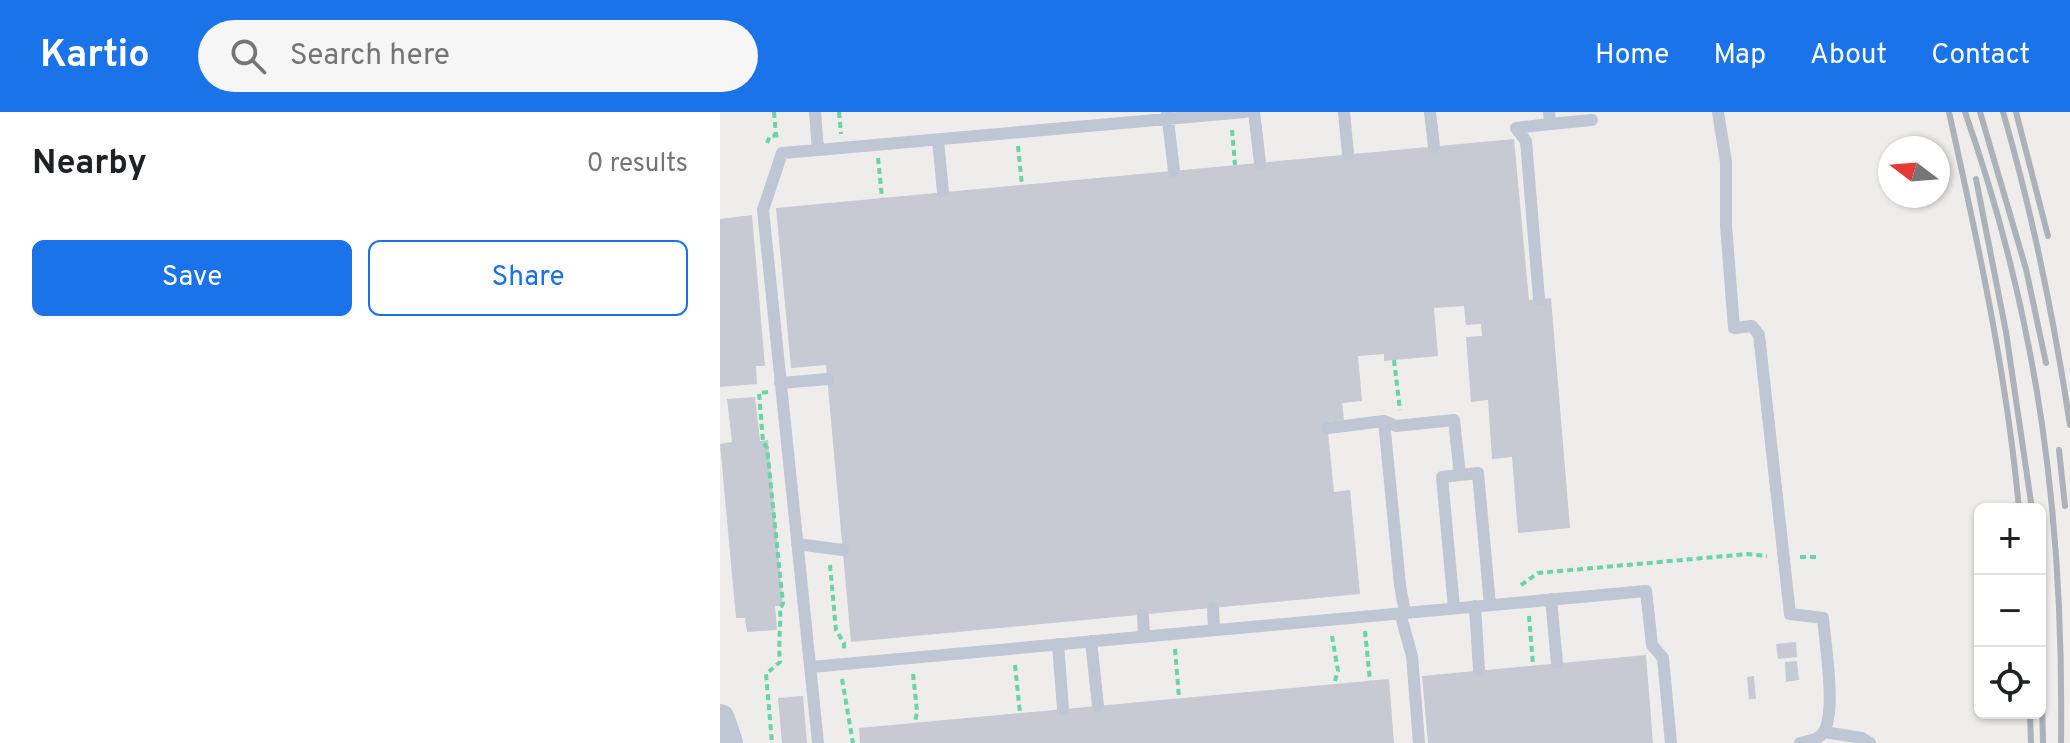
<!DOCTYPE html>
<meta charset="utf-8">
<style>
body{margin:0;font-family:Overpass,sans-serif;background:#f6f6f6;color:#202124}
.controls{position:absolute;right:24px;bottom:24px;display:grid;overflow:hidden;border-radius:12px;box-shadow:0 2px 6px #0004}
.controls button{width:72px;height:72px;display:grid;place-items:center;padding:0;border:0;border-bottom:2px solid #e0e0e0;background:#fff;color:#202124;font:40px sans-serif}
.compass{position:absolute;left:1158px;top:24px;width:72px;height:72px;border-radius:50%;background:#fff;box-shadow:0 2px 6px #0004;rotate:286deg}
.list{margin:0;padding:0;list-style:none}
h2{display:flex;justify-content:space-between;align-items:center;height:104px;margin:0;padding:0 32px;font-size:34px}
h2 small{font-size:26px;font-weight:400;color:#757577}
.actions{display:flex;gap:16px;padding:24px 32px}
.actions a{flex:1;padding:18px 0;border:2px solid #1a73e8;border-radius:12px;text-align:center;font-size:28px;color:#1a73e8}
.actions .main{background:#1a73e8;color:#fff}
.icon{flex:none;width:44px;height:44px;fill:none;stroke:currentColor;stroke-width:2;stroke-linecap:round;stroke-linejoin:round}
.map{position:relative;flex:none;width:1350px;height:631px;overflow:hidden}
header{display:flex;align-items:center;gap:48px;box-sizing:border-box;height:112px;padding:0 40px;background:#1a73e8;color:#fff}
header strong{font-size:38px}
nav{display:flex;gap:44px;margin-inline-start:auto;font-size:28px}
.search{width:560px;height:72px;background:#f6f6f6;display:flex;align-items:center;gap:20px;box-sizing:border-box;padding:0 28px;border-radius:44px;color:#757577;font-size:30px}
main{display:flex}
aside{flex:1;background:#fff}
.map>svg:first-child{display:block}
.building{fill:#c7cad3}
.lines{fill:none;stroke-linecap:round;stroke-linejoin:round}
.path{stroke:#69d4a6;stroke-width:4;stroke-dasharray:6 4;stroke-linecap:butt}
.service{stroke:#bec7d3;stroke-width:12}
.tertiary{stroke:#bec7d3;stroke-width:30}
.rail{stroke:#adb1b8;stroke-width:6}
</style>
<header>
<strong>Kartio</strong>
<div class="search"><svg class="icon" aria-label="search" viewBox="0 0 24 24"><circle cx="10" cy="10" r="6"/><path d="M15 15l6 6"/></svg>Search here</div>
<nav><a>Home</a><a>Map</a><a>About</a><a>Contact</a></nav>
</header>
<main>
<aside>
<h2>Nearby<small>0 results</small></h2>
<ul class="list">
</ul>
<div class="actions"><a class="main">Save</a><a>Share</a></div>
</aside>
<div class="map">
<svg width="1350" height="631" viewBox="0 0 1350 631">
<rect width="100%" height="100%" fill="#efecec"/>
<path class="building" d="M794,27l15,161 22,-2 19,230 -52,5 -6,-76 -20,2 -4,-59 -17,2 -5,-65 16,-1 -1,-12 -15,1 -2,-19 -30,2 4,48 -54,5v-7l-26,2 4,45 -20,2 2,17 -17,2 7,70 16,-2 10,104 -509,48 -25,-277 -35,3 -15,-160z
M32,103l13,151h-9l1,18 -37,3v-168z
M35,285l5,44 8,-1 15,166h-8l2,24 -30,2 -2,-14h-9l-16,-174 12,-2 -5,-43z
M1076,530l1,15 -19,2 -2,-15z
M926,543l7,88h-225l-6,-67z
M1077,549l2,19 -13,2 -1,-20z
M1034,564l2,23h-7l-2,-22z
M669,567l5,64h-534l-1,-15z
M83,584l4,47h-25l-4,-45z"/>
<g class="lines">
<path class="path" d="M54,0l2,23
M119,0l2,22
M512,18l3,35
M47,31l3,-7 10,-1
M298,34l4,39
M158,46l4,40
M674,248l6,50
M48,280l-9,1 4,49 4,6 16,156 -3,4c1,19 -2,36 0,54l-14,12 6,69
M1080,445h17
M110,453l6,65 8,13v7
M801,473l17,-12 210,-19 19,2
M809,504l4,49
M645,519l5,50
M612,524l6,35 -4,13
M455,537l4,49
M295,553l5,48
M193,562l4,37 -2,12
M122,567l11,64"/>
<path class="service" d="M95,0l3,38 -36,3 -19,57 55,533
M447,0l7,59
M534,0l6,51
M624,0l4,42
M710,0l4,35
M829,0l1,12 42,-4
M998,0l8,50v63l8,103 18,-2 7,9 31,279 33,4c2,25 14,96 0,115 -6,8 -15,8 -23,10
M218,28l5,52
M98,38l427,-38
M819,187l-13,-158 -10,-13 34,-4
M60,271l48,-4
M664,309l12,5 58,-6 6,55 -18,2 12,131
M608,316l56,-7 16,164 5,28
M740,363l18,-2 12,132
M77,432l46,6
M831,487l6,64
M755,494l4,64
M493,496l1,22
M680,501l12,43 7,87
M423,503l1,21
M371,529l7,65
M338,532l5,65
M91,555l835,-76 6,54 11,13 8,85
M1104,620l38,6 8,5"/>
<path class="tertiary" d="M0,607l8,24"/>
<path class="rail" d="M1229,0c29,131 58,264 70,397
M1245,0c74,211 99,409 96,631
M1260,0l46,157 20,94
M1283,0c30,103 51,207 67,313
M1296,0l32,124
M1256,67l30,153 26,177
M1339,338l6,56
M1320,504l3,127
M1310,601l1,30"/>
</g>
</svg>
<div class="controls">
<button>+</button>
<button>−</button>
<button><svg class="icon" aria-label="locate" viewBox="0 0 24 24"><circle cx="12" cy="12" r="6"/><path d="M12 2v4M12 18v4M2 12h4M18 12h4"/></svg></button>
</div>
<svg class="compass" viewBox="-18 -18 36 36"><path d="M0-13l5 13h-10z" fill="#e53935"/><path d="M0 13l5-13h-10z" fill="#757577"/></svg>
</div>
</main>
